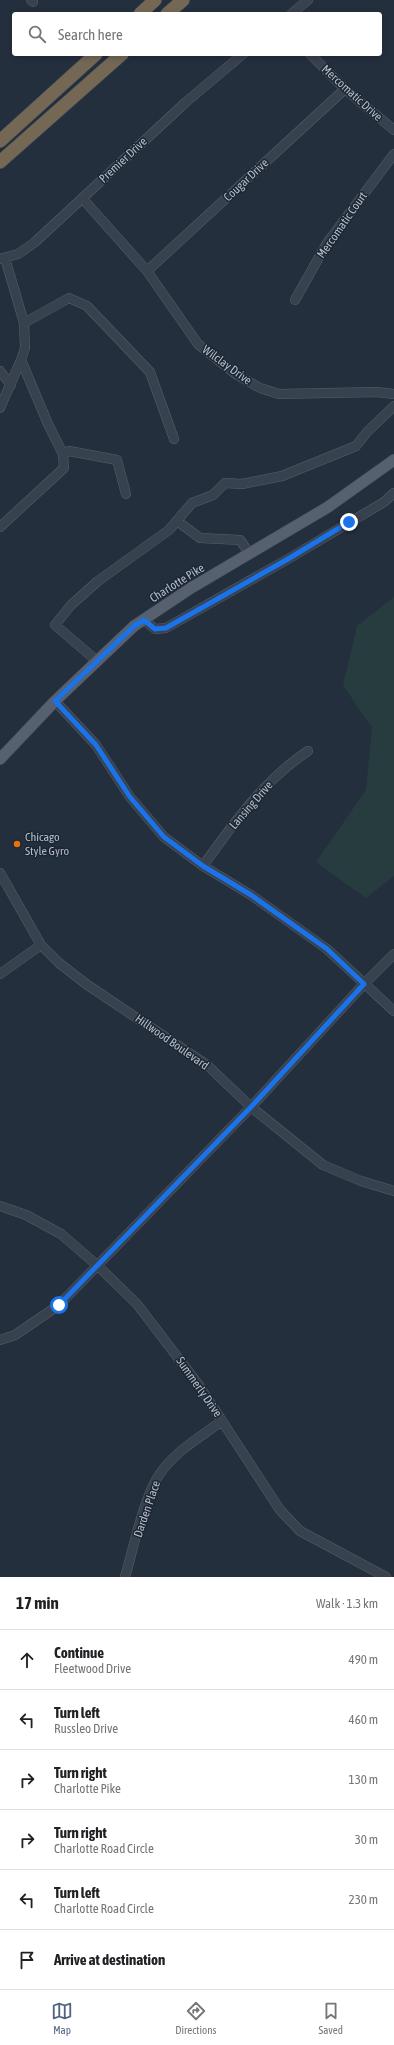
<!DOCTYPE html>
<meta charset="utf-8">
<style>
body{margin:0;font-family:"Asap Condensed",sans-serif;background:#f6f6f6;color:#202124}
.stop{position:absolute;width:12px;height:12px;margin:-9px;border:3px solid #1a73e8;border-radius:50%;background:#fff}
.stop.end{background:#1a73e8;border-color:#fff;box-shadow:0 1px 4px #0008}
.list{margin:0;padding:0;list-style:none}
h2{display:flex;justify-content:space-between;align-items:center;height:52px;margin:0;padding:0 16px;font-size:17px}
h2 small{font-size:13px;font-weight:400;color:#757577}
.list li{display:grid;grid-template-columns:26px 1fr auto;gap:12px;align-items:center;box-sizing:border-box;height:60px;padding:0 16px;border-top:1px solid #e0e0e0}
.list b{display:block;font-size:15px;white-space:nowrap}
.list p{margin:0;font-size:13px;white-space:nowrap;color:#757577}
.list em{font-size:13px;font-style:normal;color:#757577}
.icon{flex:none;width:22px;height:22px;fill:none;stroke:currentColor;stroke-width:2;stroke-linecap:round;stroke-linejoin:round}
.map{position:relative;flex:none;width:394px;height:1577px;overflow:hidden}
.search{position:absolute;background:#fff;box-shadow:0 2px 6px #0003;left:12px;right:12px;top:12px;height:44px;display:flex;align-items:center;gap:10px;box-sizing:border-box;padding:0 14px;border-radius:4px;color:#757577;font-size:15px}
.sheet{height:412px;background:#fff}
nav{display:flex;justify-content:space-around;align-items:center;box-sizing:border-box;height:56px;border-top:1px solid #e0e0e0;background:#fff;font-size:11px;color:#757577}
nav a{display:grid;justify-items:center;gap:2px}
nav .on{color:#506383}
.map>svg:first-child{display:block}
.green{fill:#263c3f}
.lines{fill:none;stroke-linecap:round;stroke-linejoin:round}
.minor-casing{stroke:#565f6c;stroke-width:10}
.major-casing{stroke:#414a57;stroke-width:12}
.highway-casing{stroke:#434c59;stroke-width:14}
.minor{stroke:#38414e;stroke-width:9}
.major{stroke:#56606e;stroke-width:11}
.highway{stroke:#746855;stroke-width:13}
.route{stroke:#1a73e8;stroke-width:5}
.food-dot{fill:#e8710a;stroke:#1d2633;stroke-width:1.5}
.labels{text-anchor:middle;stroke-width:3;stroke-linejoin:round;paint-order:stroke}
.street-label{font-size:12px;fill:#b4bcc9;stroke:#1d2633}
.poi-label{font-size:12px;fill:#b4bcc9;stroke:#1d2633;text-anchor:start}
</style>
<div class="map">
<svg width="394" height="1577" viewBox="0 0 394 1577">
<rect width="100%" height="100%" fill="#242f3e"/>
<path class="green" d="M394,597v279l-28,22 -50,-36 50,-72 6,-62 -29,-43 14,-59z"/>
<g class="lines">
<g class="minor-casing">
<path id="minor" d="M31,0l2,2
M291,14l17,-14
M310,54l35,35 49,41
M82,198l65,73 51,73 39,31 23,13 19,6 98,-2 17,2
M0,259l18,-5 16,-11 152,-141 57,-48
M147,271l198,-182
M295,300l32,-57 67,-89
M24,323l45,-25 18,8 63,66 24,67
M0,371l11,14
M0,408l21,-48
M63,454l6,-3 48,9 9,34
M177,521l23,17 40,2 10,14
M0,527l64,-59 -1,-14 -15,-30 -27,-64 4,-12 -1,-25 -19,-65
M144,620l11,9 11,-1 122,-69 96,-57 10,-9
M97,661l-42,-36 16,-20 27,-24 71,-51 23,-27 21,-8 12,-12 17,1 40,-8 74,-30 11,-14 27,-26
M55,701l41,44 34,52 34,40 39,29 48,29 76,54 67,62
M203,866c30,-42 61,-86 105,-115
M0,873l41,72 18,18 27,21 121,81 44,42 72,58 38,16 33,10
M0,974l41,-29
M0,1206l26,9 35,19 37,32 39,38 61,80 82,126 20,21 86,46
M0,1340l15,-5 44,-30 192,-198 113,-123 30,-30
M125,1577c8,-27 19,-80 34,-102 15,-23 41,-38 63,-54"/>
</g>
<g class="major-casing">
<path id="major" d="M0,759l55,-58 79,-75 57,-38 137,-81 66,-47"/>
</g>
<g class="highway-casing">
<path id="highway" d="M140,14l15,-14
M167,14l16,-14
M0,141l96,-87
M0,162l122,-108"/>
</g>
<use href="#minor" class="minor"/>
<use href="#major" class="major"/>
<use href="#highway" class="highway"/>
</g>
<g class="lines">
<path class="route" d="M59,1305l192,-198 113,-123 -37,-35 -76,-54 -48,-29 -39,-29 -34,-40 -34,-52 -41,-44 79,-75 10,-6 11,9 11,-1 122,-69 61,-37"/>
</g>
<circle class="food-dot" cx="17" cy="844" r="4"/>
<g class="labels">
<g class="street-label">
<text transform="translate(352 93) rotate(42)" y="4">Mercomatic Drive</text>
<text transform="translate(123 160) rotate(-43)" y="4">Premier Drive</text>
<text transform="translate(246 180) rotate(-43)" y="4">Cougar Drive</text>
<text transform="translate(342 225) rotate(-55)" y="4">Mercomatic Court</text>
<text transform="translate(227 365) rotate(36)" y="4">Wilclay Drive</text>
<text transform="translate(177 583) rotate(-32)" y="4">Charlotte Pike</text>
<text transform="translate(251 805) rotate(-49)" y="4">Lansing Drive</text>
<text transform="translate(172 1042) rotate(35)" y="4">Hillwood Boulevard</text>
<text transform="translate(199 1387) rotate(55)" y="4">Summerly Drive</text>
<text transform="translate(147 1509) rotate(-71)" y="4">Darden Place</text>
</g>
<g class="poi-label">
<text x="25" y="841">Chicago<tspan x="25" dy="14">Style Gyro</tspan></text>
</g>
</g>
</svg>
<div class="stop" style="left:59px;top:1305px"></div>
<div class="stop end" style="left:349px;top:522px"></div>
<div class="search"><svg class="icon" aria-label="search" viewBox="0 0 24 24"><circle cx="10" cy="10" r="6"/><path d="M15 15l6 6"/></svg>Search here</div>
</div>
<section class="sheet">
<h2>17 min<small>Walk · 1.3 km</small></h2>
<ul class="list">
<li><svg class="icon" aria-label="ahead" viewBox="0 0 24 24"><path d="M12 20V5M6 11l6-6 6 6"/></svg><div><b>Continue</b><p>Fleetwood Drive</p></div><em>490 m</em></li>
<li><svg class="icon" aria-label="left" viewBox="0 0 24 24"><path d="M17 20v-9H6M10 6l-5 5 5 5"/></svg><div><b>Turn left</b><p>Russleo Drive</p></div><em>460 m</em></li>
<li><svg class="icon" aria-label="right" viewBox="0 0 24 24"><path d="M7 20v-9h11M14 6l5 5-5 5"/></svg><div><b>Turn right</b><p>Charlotte Pike</p></div><em>130 m</em></li>
<li><svg class="icon" aria-label="right" viewBox="0 0 24 24"><path d="M7 20v-9h11M14 6l5 5-5 5"/></svg><div><b>Turn right</b><p>Charlotte Road Circle</p></div><em>30 m</em></li>
<li><svg class="icon" aria-label="left" viewBox="0 0 24 24"><path d="M17 20v-9H6M10 6l-5 5 5 5"/></svg><div><b>Turn left</b><p>Charlotte Road Circle</p></div><em>230 m</em></li>
<li><svg class="icon" aria-label="arrive" viewBox="0 0 24 24"><path d="M6 21V4h12l-3 4 3 4H6"/></svg><div><b>Arrive at destination</b></div></li>
</ul>
</section>
<nav>
<a class="on"><svg class="icon" aria-label="map" viewBox="0 0 24 24"><path d="M3 6l6-2 6 2 6-2v14l-6 2-6-2-6 2zM9 4v14M15 6v14"/></svg>Map</a>
<a><svg class="icon" aria-label="directions" viewBox="0 0 24 24"><path d="M12 3l9 9-9 9-9-9zM9 14v-3h6M13 9l2 2-2 2"/></svg>Directions</a>
<a><svg class="icon" aria-label="saved" viewBox="0 0 24 24"><path d="M7 4h10v16l-5-4-5 4z"/></svg>Saved</a>
</nav>
